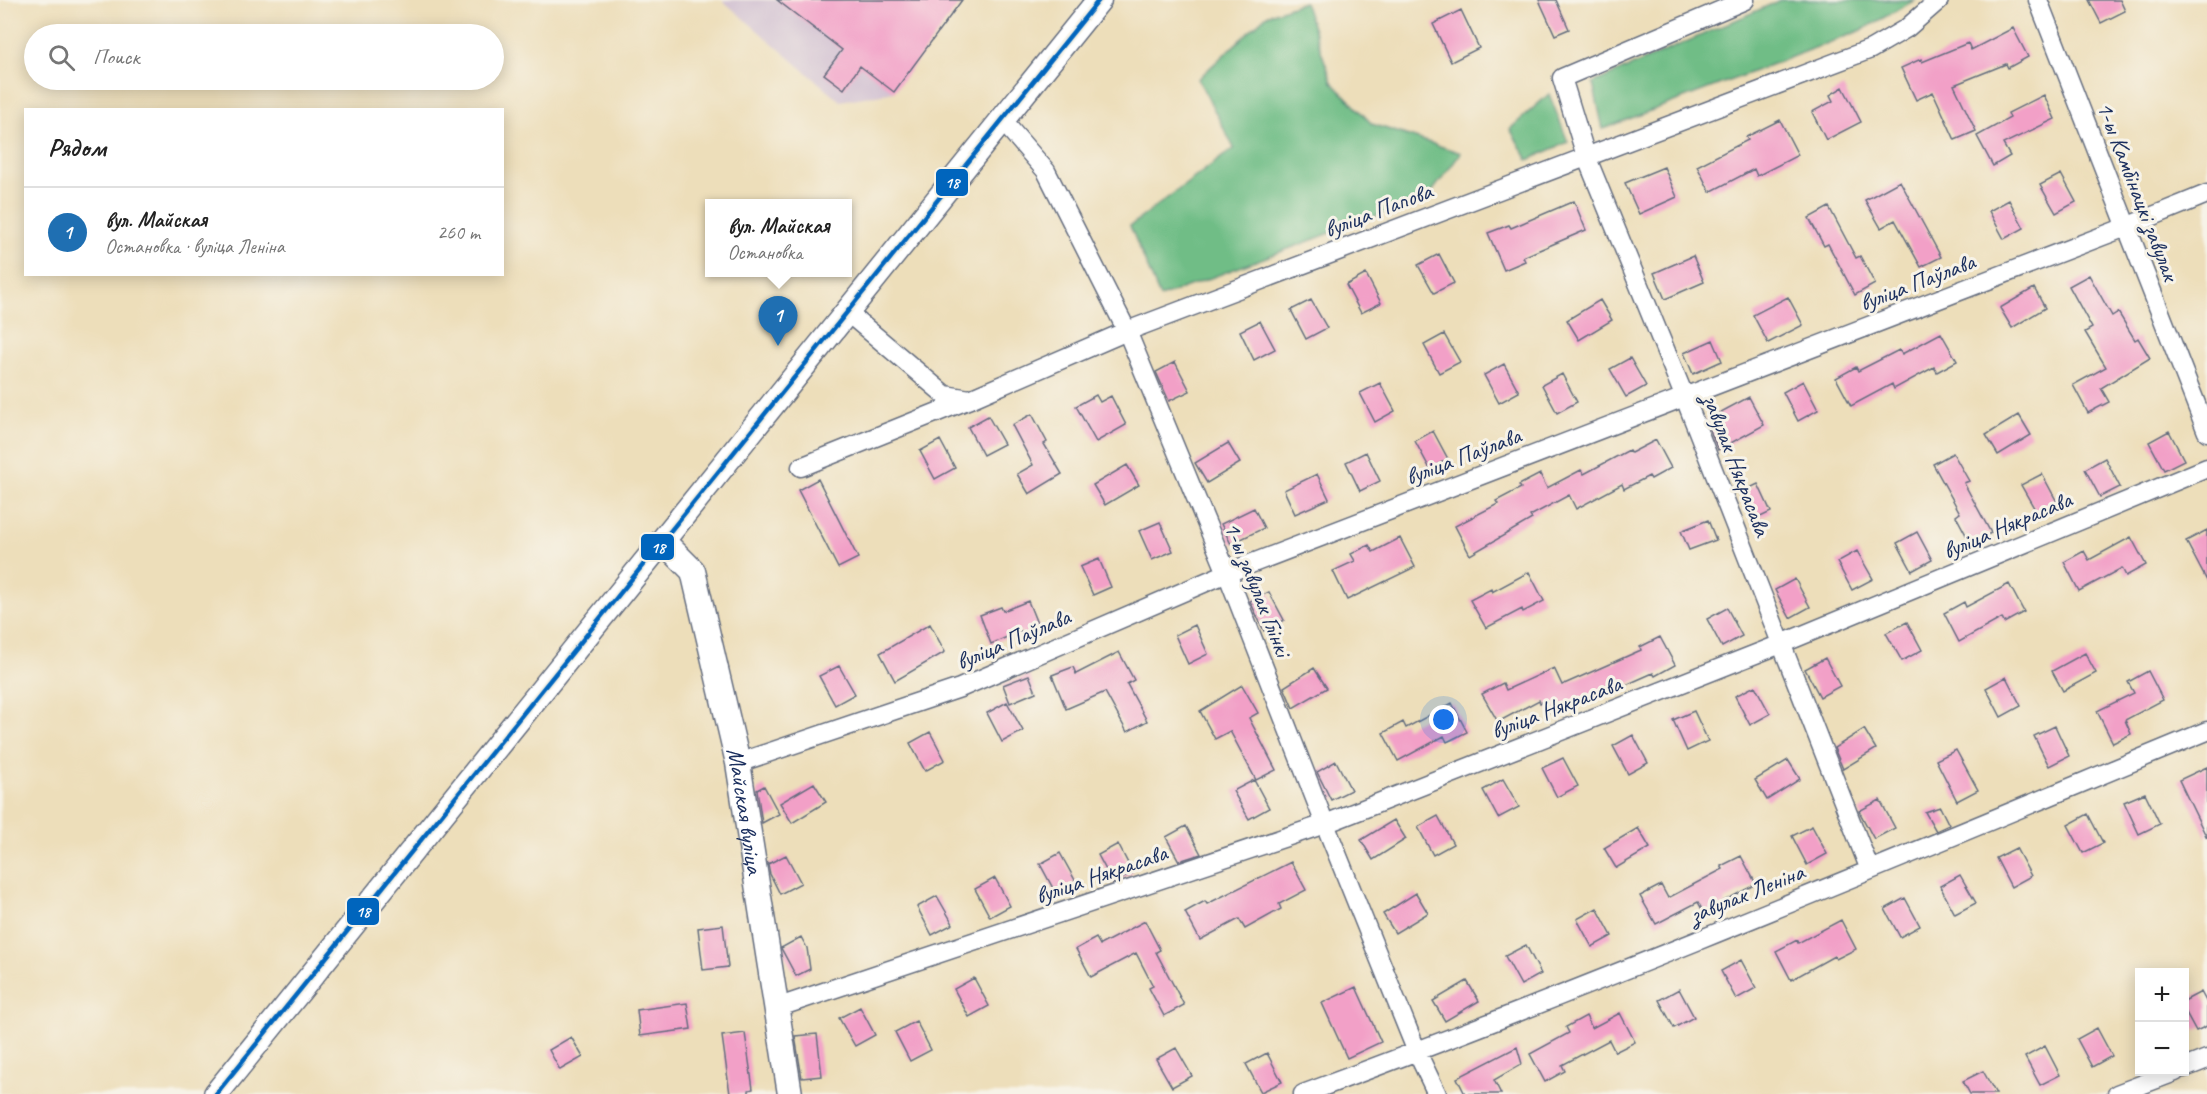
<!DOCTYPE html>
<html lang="ru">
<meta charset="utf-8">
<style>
body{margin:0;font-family:Caveat,sans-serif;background:#f6f6f6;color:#222}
.controls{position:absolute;right:18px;bottom:18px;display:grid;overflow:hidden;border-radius:0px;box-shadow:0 3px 15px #0003}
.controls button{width:54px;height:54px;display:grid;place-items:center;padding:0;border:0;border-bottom:2px solid #e0e0e0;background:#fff;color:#222;font:30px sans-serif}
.you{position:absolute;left:1444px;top:720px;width:21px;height:21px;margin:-15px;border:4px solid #fff;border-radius:50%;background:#1a73e8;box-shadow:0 0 0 9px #1a73e833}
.badge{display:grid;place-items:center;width:39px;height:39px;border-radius:50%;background:#1f6fb2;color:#fff;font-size:20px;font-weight:700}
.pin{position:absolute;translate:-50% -50px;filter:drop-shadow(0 2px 3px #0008)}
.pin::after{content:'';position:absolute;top:32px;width:21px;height:18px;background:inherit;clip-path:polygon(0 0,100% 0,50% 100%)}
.popup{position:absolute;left:705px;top:199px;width:147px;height:78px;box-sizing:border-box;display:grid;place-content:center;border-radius:0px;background:#fff;filter:drop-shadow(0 2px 4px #0005);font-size:20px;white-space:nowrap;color:#767676}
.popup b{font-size:22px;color:#222}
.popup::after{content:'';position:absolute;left:50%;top:100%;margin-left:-12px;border:12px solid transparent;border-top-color:#fff}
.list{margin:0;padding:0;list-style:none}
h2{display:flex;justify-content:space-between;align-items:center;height:78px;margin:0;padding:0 24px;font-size:26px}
h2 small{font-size:20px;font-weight:400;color:#767676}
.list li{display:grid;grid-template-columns:39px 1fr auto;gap:18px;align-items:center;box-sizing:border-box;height:90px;padding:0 24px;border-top:2px solid #e0e0e0}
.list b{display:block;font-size:22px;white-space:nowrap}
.list p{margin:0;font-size:20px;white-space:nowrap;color:#767676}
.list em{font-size:20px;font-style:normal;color:#767676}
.icon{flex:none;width:33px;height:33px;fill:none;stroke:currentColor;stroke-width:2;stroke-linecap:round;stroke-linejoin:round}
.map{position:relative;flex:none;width:2207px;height:1094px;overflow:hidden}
.search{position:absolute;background:#fff;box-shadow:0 3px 15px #0003;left:24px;top:24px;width:480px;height:66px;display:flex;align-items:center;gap:15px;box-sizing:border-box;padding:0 21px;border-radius:33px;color:#767676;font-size:22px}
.panel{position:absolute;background:#fff;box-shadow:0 3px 15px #0003;left:24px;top:108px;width:480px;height:168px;border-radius:0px}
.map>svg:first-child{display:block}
.industrial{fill:#cfbdd0}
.forest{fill:#6fbd86;stroke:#457672;stroke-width:1.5}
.building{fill:#f2a0c7}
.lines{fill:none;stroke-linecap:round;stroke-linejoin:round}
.street-casing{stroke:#646c7e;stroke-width:21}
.secondary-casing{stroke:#646c7e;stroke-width:27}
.street{stroke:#fff;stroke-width:18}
.secondary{stroke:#fff;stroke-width:24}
.bus-1-casing{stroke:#f7f3e8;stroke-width:9}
.bus-1{stroke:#0065bd;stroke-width:4.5}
.labels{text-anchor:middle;stroke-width:6;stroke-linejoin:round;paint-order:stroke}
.street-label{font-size:24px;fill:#1b2f5e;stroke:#f7f3e8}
.line-badge{stroke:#f7f3e8;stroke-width:2}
.badge-label{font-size:16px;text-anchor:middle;font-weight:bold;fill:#fff}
</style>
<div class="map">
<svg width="2207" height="1094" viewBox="0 0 2207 1094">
<rect width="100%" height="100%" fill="#f7f3e8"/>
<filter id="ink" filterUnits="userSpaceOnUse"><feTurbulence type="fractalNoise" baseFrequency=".0167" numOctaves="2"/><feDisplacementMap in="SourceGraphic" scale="12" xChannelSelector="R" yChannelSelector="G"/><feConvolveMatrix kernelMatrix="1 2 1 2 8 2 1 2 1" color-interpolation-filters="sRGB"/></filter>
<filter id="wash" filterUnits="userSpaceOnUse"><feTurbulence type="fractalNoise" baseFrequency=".008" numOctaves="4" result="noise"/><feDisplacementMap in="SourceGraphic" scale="24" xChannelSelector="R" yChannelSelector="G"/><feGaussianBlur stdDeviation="1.35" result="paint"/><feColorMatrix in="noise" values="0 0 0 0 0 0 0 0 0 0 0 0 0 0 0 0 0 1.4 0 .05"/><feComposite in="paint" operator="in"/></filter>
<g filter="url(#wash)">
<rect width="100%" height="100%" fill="#eddeba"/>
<path class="industrial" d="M722,0h240l-68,92 -54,9z"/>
<path class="forest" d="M1781,0h134l-53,30 -259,99 -10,-46z
M1304,2l28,80 40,42 89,29 -32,43 -269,101 -30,-71 104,-78 -36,-69 69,-64z
M1549,94l19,48 -40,18 -18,-31z"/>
<g id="blocks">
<path class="building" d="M777,0h185l-68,92 -34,-26 -16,23 -20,-15 18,-24z
M1539,0h17l13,29 -14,6z
M2089,0h31l5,11 -24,12z
M1461,10l18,38 -28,14 -18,-38z
M2013,28l15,29 -20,11 -2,-4 -52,21 22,46 -21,9 -22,-48 -17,8 -15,-32 20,-9 1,3 46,-19 3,7z
M1843,87l18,35 -35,18 -14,-28 21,-11 -3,-6z
M2044,95l11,24 -52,25 7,12 -17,10 -16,-30 33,-18 -2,-5z
M1780,120l18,35 -41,21 -3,-7 -44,23 -13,-26 51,-26 -2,-3z
M1664,167l13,30 -38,17 -14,-31z
M2061,174l15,28 -20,11 -16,-28z
M1900,181l41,76 -20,10 -26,-47 -14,8 -16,-28z
M2009,200l15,28 -20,11 -15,-28z
M1574,201l12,29 -63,27 2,4 -21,9 -16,-37 21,-8 2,3z
M1829,207l27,51 4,-2 15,28 -20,11 -27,-51 -4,2 -15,-28z
M1439,254l15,29 -20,10 -16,-28z
M1693,256l11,26 -39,17 -11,-26z
M1366,274l15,29 -20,10 -15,-28z
M2089,275l23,41 6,-4 17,28 3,-2 12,20 -49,30 8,14 -21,11 -15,-28 33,-18 -21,-35 7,-4 -23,-42z
M2034,288l11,20 -33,20 -12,-20z
M1788,297l15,28 -35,18 -15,-28z
M1311,300l16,28 -21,11 -15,-29z
M1600,300l12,20 -33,20 -12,-20z
M1260,321l15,28 -21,11 -14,-29z
M1941,333l16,28 -20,11 -3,-5 -40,22 -2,-5 -41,22 -15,-28 20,-11 2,4 41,-21 3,4z
M1444,334l16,28 -21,11 -15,-28z
M1713,340l9,21 -29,13 -9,-21z
M1630,358l16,28 -20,11 -16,-28z
M1175,362l15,29 -21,10 -13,-29z
M1504,364l15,28 -20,11 -15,-28z
M1562,374l15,28 -20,11 -15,-28z
M1803,381l15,29 -20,11 -15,-29z
M1380,383l15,28 -20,11 -15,-29z
M1096,395l4,7 11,-6 15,29 -30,17 -20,-36z
M1749,397l15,28 -46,25 -12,-30z
M1032,414l15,28 -3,2 18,30 -33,20 -12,-20 16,-9 -21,-40z
M2019,415l12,20 -33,20 -12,-20z
M988,416l16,28 -21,11 -15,-28z
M1433,431l15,28 -18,10 -15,-28z
M2169,431l15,29 -20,10 -15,-28z
M940,440l15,28 -20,11 -15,-28z
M1656,440l15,28 -20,11 -2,-3 -25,13 -2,-5 -46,25 -7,-14 -39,21 2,3 -62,36 -15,-29 43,-22 -2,-3 25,-13 -2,-3 21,-11 7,14 34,-18 3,4 45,-24 2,3z
M1228,443l12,20 -33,20 -12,-20z
M1366,452l14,29 -20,10 -14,-29z
M1953,453l16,28 -5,2 27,50 -20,11 -15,-28 4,-3 -27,-49z
M2105,458l15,29 -20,10 -15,-28z
M1127,465l12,20 -34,20 -12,-20z
M1317,474l12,25 -34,15 -11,-24z
M2042,474l15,28 -20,11 -16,-28z
M818,479l40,79 -20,10 -40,-78z
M1758,484l13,28 -19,9 -13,-28z
M1254,508l10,20 -33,16 -10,-20z
M1708,520l8,20 -27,10 -8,-19z
M1160,522l13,29 -21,9 -13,-29z
M2207,530v51l-21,-40z
M1917,532l15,28 -20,11 -15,-28z
M2131,537l15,28 -20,11 -4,-8 -43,23 -15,-29 20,-11 5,9z
M1400,538l15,29 -68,33 -14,-29 22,-10 -4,-7 18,-9 4,7z
M1857,551l16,28 -21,11 -15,-28z
M1099,559l12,28 -18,8 -13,-28z
M1529,572l15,29 -21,11 -1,-3 -36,19 -16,-28 21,-11 1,3z
M1795,579l15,28 -20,11 -15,-28z
M2009,584l15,28 -20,11 -2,-5 -43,24 -15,-29 20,-11 2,5z
M1269,592l15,28 -20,11 -14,-30z
M1028,601l12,30 -16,6 -3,-6 -30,13 -11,-29 21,-8 2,4z
M1727,608l15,28 -20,11 -15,-28z
M1907,622l15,28 -20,11 -16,-28z
M930,624l15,28 -50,29 -15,-28z
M1195,625l13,29 -20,10 -13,-29z
M1660,637l15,28 -20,11 -2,-3 -61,27 -2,-5 -39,18 -6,-12 -5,2 -1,-3 -41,22 -16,-28 21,-11 3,7 48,-22 8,17 79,-35 -1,-3z
M1119,652l15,28 -7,4 20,37 -20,11 -22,-40 -39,17 -14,-34 21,-8 3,7z
M2085,653l11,20 -33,18 -11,-20z
M1825,658l15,28 -20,11 -15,-28z
M839,666l16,28 -20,11 -16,-29z
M1314,668l13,20 -34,20 -9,-21z
M2148,671l15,29 -38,20 6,14 -18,9 -16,-32 37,-18 -6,-11z
M1029,675l7,17 -26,11 -7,-18z
M2006,677l15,29 -20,11 -15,-29z
M1242,685l16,28 -9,5 27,52 -20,10 -26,-49 -15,8 -15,-28z
M1755,686l15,28 -20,11 -15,-29z
M1007,702l16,29 -21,11 -15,-29z
M1452,703l15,29 -20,10 -3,-6 -46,25 -15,-28 20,-11 3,6z
M1694,711l14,30 -21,10 -14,-31z
M2055,726l14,30 -20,10 -15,-30z
M1864,729l12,20 -33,20 -9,-21z
M930,732l15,28 -20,11 -15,-28z
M1633,735l15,28 -20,11 -15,-28z
M1956,750l22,40 -21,11 -21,-41z
M1563,758l15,28 -21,11 -15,-29z
M1788,760l12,19 -33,21 -12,-20z
M1336,761l15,29 -20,10 -14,-28z
M2207,767v71l-28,-58z
M1503,779l16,28 -21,11 -15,-28z
M1254,780l15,28 -20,11 -16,-28z
M814,783l12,19 -34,21 -12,-20z
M764,786l15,28 -17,9 -5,-33z
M2145,793l15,31 -21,10 -15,-32z
M1880,800l15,28 -21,11 -15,-28z
M1940,807l9,18 -13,6 -11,-19z
M2088,814l15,29 -20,10 -15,-28z
M1438,816l15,28 -20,11 -15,-28z
M1394,820l12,19 -33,21 -12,-20z
M1186,826l15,28 -22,7 -13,-24z
M1812,826l15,28 -20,11 -15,-29z
M1638,828l12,20 -34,20 -12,-20z
M1118,844l15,29 -20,10 -15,-28z
M2016,848l15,28 -20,11 -15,-29z
M1060,853l16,29 -21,10 -15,-28z
M786,855l15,28 -21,11 -10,-20 -2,-10z
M1741,856l15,28 -32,17 1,3 -20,11 -7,-13 -42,22 -16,-28 21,-11 7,13 55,-29 -2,-3z
M1291,862l15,28 -27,14 2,5 -36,20 -6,-10 -39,21 -15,-28 20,-11 2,3z
M1960,875l16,28 -21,11 -15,-28z
M995,878l15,28 -20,11 -15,-28z
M1416,893l12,20 -33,20 -12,-19z
M937,896l16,28 -21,11 -15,-28z
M1905,898l15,28 -20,11 -15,-28z
M1597,908l15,28 -20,11 -15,-28z
M1841,920l15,29 -20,10 -2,-3 -43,24 -15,-29 21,-11 1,3z
M1145,921l15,29 -4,2 28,53 -20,11 -15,-28 4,-2 -17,-33 -45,24 -15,-28 20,-11 4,7z
M723,925l5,42 -25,3 -5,-42z
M801,937l6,11 3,21 -14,7 -15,-28z
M1526,945l15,29 -20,11 -16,-29z
M1741,960l15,28 -20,11 -15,-28z
M974,978l15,28 -20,11 -15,-28z
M1467,981l12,20 -34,20 -12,-20z
M1356,987l25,55 -34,16 -25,-55z
M1679,989l15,28 -20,11 -15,-28z
M2201,992l6,11v23l-11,5 -12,-22v-8z
M687,1003l4,26 -51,7 -3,-26z
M860,1007l15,28 -20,11 -16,-28z
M1620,1013l15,29 -20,10 -6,-12 -47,25 3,6 -20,11 -15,-28 39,-21 -3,-6 20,-11 6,12z
M916,1021l15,29 -21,11 -15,-29z
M2097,1028l15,28 -20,11 -15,-28z
M745,1033l8,56 -4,1v4h-19l-8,-58z
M817,1034l5,42 -20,2 -7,-42z
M571,1037l12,20 -23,13 -11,-20z
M2045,1046l15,29 -20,10 -15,-28z
M1517,1047l5,17 -28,16 7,14h-36l-8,-16z
M1176,1048l16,28 -20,11 -16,-28z
M1267,1053l15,29 -21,10 -15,-28z
M1983,1071l13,23h-26l-7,-13z"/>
</g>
</g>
<g filter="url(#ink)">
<use href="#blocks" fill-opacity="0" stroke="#646c7e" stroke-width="1.5"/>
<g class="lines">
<g class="street-casing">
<path id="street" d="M1745,0l-183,78 24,78 99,242 185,472
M2038,0l169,432
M1002,120l44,51 81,160 100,242 98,251 92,228 20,42
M847,312l98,83 25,4 157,-68 744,-282 36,-21 32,-28
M801,467l169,-68
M738,763l222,-75 267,-115 899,-346 81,-33
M776,1008l549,-184 456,-180 426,-176
M2184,1068l23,-9
M1303,1094c305,-113 604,-239 904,-363
M2117,1094l58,-22"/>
</g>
<g class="secondary-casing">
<g id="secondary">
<path id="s1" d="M663,541l30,30 45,192 52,331"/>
<path d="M216,1094l883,-1094"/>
</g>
</g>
<use href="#street" class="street"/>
<use href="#secondary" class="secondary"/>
<g class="bus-1-casing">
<path id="bus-1" d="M216,1094l883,-1094"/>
</g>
<use href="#bus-1" class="bus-1"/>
</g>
</g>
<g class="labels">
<g class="street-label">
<text transform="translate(2138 191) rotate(69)" y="8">1-ы Камбінацкі завулак</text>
<text transform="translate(1378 210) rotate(-21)" y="8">вуліца Папова</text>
<text transform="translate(1917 282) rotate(-21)" y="8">вуліца Паўлава</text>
<text transform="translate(1463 456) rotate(-21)" y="8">вуліца Паўлава</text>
<text transform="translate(1737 465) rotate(69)" y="8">завулак Някрасава</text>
<text transform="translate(2007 525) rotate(-23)" y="8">вуліца Някрасава</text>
<text transform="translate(1258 589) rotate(68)" y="8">1-ы завулак Глінкі</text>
<text transform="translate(1013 639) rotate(-23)" y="8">вуліца Паўлава</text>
<text transform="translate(1556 707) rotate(-21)" y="8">вуліца Някрасава</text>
<text dy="8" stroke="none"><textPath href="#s1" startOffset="288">Майская вуліца</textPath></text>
<text transform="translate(1101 874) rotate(-19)" y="8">вуліца Някрасава</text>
<text transform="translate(1747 893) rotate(-22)" y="8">завулак Леніна</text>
</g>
</g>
<g class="line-badge">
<rect x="935" y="168" width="34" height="29" rx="6" fill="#0065bd"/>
<rect x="640" y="533" width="35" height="28" rx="6" fill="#0065bd"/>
<rect x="346" y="897" width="34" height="29" rx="6" fill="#0065bd"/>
</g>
<g class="badge-label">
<text x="952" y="188">18</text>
<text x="658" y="553">18</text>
<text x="363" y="917">18</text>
</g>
</svg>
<div class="controls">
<button>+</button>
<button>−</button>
</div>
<div class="you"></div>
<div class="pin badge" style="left:778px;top:346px">1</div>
<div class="popup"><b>вул. Майская</b>Остановка</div>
<div class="search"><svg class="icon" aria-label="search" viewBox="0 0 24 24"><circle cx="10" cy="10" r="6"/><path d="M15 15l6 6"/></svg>Поиск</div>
<section class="panel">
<h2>Рядом<small></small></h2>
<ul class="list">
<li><span class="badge">1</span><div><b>вул. Майская</b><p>Остановка · вуліца Леніна</p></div><em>260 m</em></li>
</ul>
</section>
</div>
